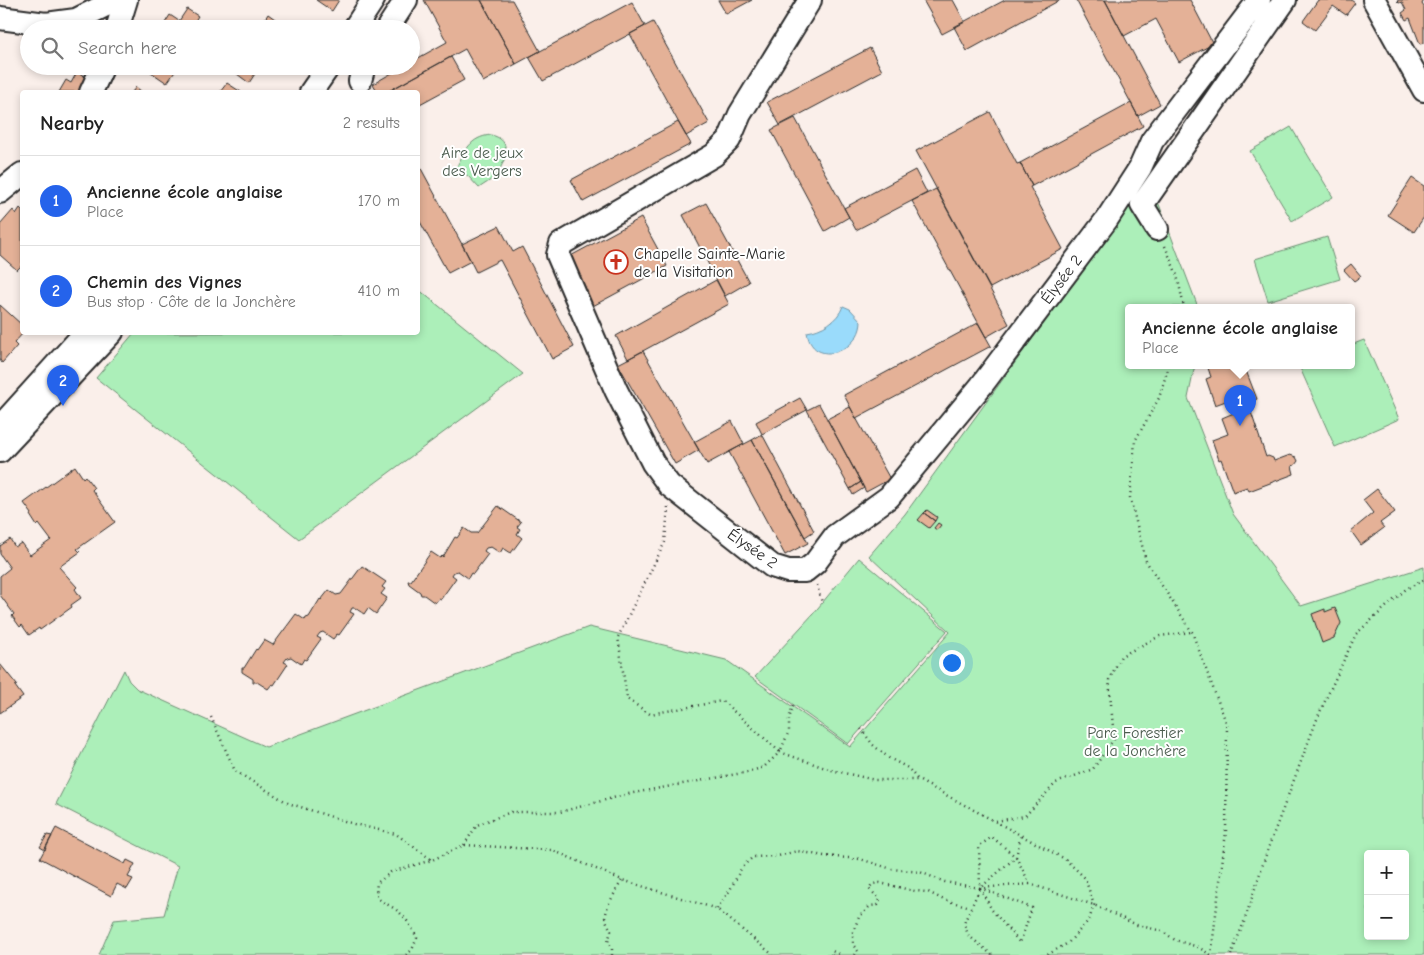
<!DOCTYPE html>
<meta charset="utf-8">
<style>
body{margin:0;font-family:"Comic Neue",sans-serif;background:#f2f2f2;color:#222}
.controls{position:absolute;right:15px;bottom:15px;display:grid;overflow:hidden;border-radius:5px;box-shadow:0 2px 8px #0003}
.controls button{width:45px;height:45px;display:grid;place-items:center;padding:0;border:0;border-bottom:1px solid #e0e0e0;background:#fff;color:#222;font:25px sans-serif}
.you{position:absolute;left:951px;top:662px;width:18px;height:18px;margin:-12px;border:4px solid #fff;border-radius:50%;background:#1a73e8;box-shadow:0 0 0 8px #1a73e833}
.badge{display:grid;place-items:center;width:32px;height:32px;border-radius:50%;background:#2563eb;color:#fff;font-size:16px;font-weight:700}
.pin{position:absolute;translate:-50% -41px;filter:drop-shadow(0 1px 2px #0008)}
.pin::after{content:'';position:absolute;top:26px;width:18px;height:15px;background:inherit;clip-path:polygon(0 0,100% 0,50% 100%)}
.popup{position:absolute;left:1125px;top:304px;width:230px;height:65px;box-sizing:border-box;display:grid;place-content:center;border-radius:5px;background:#fff;filter:drop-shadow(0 1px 4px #0005);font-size:16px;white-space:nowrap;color:#767676}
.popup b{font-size:19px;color:#222}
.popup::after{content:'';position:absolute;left:50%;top:100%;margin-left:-10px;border:10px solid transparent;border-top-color:#fff}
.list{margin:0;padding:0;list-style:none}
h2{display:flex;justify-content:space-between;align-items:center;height:65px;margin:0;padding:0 20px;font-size:21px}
h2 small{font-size:16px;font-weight:400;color:#767676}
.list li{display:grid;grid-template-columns:32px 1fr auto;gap:15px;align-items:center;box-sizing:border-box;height:90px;padding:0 20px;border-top:1px solid #e0e0e0}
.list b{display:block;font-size:19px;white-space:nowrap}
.list p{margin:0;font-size:16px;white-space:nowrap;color:#767676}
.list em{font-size:16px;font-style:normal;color:#767676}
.icon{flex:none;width:28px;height:28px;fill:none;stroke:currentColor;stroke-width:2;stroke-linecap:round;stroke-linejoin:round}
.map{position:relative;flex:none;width:1424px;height:955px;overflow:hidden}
.search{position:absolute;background:#fff;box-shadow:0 2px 8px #0003;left:20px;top:20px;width:400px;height:55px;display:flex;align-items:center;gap:12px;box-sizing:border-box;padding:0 18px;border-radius:28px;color:#767676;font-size:19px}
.panel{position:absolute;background:#fff;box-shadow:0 2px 8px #0003;left:20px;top:90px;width:400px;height:245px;border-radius:5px}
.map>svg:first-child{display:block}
.green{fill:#acefb9;stroke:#6c8d72;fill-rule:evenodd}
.water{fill:#9adbfb;stroke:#6e95a8}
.building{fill:#e4b197;stroke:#2b2b2b}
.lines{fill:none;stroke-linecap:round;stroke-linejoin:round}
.minor-casing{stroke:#2b2b2b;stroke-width:26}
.path{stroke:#2b2b2b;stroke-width:2.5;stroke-dasharray:1 4;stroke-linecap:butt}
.minor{stroke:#fff;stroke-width:22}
.labels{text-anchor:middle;stroke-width:4;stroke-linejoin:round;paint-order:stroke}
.park-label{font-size:16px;fill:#4b5c4e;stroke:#fff}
.poi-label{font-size:16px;fill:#2b2b2b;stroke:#fff;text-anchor:start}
.street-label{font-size:16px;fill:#2b2b2b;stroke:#fff}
</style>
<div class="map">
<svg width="1424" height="955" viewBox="0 0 1424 955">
<rect width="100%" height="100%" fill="#faefea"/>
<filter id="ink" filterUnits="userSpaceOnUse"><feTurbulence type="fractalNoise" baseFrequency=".02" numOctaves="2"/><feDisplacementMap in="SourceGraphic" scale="10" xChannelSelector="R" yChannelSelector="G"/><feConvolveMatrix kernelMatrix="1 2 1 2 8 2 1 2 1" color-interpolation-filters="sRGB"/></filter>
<g filter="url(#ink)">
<path class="green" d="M1291,127l42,70 -41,24 -42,-70z
M491,135c23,5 15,27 4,41 -4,5 -11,8 -16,12l-11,-12 -12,-8c9,-17 14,-31 35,-33z
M1149,178l49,129h-69v58h66l-7,33 45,116 68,92 123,-39v388h-1325l15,-35 50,-5 14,-49 -122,-62 68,-134 5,11 8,8 129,58 323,-120 137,33 124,87 100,-115 -81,-76 36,-42zM1368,854h37v82h-37z
M1327,237l13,42 -72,22 -13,-42z
M418,289l105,85 -224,165 -203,-161 38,-45 284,-1z
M1364,340l35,79 -64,28 -35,-79 7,-3h44v-20z
M859,558l88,73 -99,113 -93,-67 58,-63z"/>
<path class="water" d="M843,306l7,3 11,12c0,31 -49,48 -54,11 14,-2 31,-11 36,-26z"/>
<path class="building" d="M316,0h23l-7,11z
M424,0h57l35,64 -33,18 -18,-33 -78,43h-9l-5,-8 31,-18h7v-4l36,-20z
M481,0h31l28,51 -24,13z
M718,0h34l-26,14z
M923,0h30l12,22 -23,12z
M1005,0h55l-93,51 -13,-24z
M1076,0h29l55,104 -22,12z
M1105,0h85l23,44 -34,18 -23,-43 -32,17z
M1318,0h33l4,3 -9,12 -13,-9 -18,24 -12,-9z
M1399,0h25l-2,4 2,3v36l-4,1 -10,-26 -4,2 -4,-7 4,-3 -4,-8 -3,1 -2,-2z
M632,2l13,24 -102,55 -14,-24z
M187,9l11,7 -8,13h-24l-3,-3 7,-11 9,6z
M268,14l21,15h-30z
M223,21l6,5 -2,3h-4l-4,-3z
M653,22l56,101 -23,13 -56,-102z
M870,48l12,23 -102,54 -13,-23z
M451,57l13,23 -46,25v-13h-31z
M146,66h33l-12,17 -22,-15z
M242,66h18l-11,17 -12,-9z
M77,72l11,6 -8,14h-21l7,-12 5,3z
M227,83l14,9h-21z
M136,87l6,5h-10z
M1131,103l12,23 -111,60 -12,-23z
M990,112l27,52 3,-1 12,23 -2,1 33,62 -73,39 -74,-137z
M795,118l54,99 -24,14 -54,-101z
M678,122l13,22 -108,58 -12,-22z
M418,163l53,98 -23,12 -30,-55z
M915,170l12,23 -71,37 -12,-22z
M1412,178l12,8v31l-10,15 -26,-17z
M936,189l73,135 -23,13 -74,-136z
M706,203l43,79 -24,14 -42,-81z
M20,208l2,2v57l-1,-1 -4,4 -17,-15v-30l13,-15 3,4z
M641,218l26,48 -76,41 -26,-48z
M499,226l14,26 9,-5 52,100 -22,12 -52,-99 -24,12 -14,-28z
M1351,264l10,12 -7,5 -10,-11z
M716,280l13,24 -101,55 -12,-23z
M0,305l22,20 2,7 -10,11 3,3 -15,17 -2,-3z
M978,323l13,23 -135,72 -12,-23z
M643,351l56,99 -24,14 -57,-100z
M1207,365h27l2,6 9,-3 12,31 -9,4 18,54 2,-1 5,2 1,3 16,-6 6,2 2,4 -3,4 -3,1 2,8 -45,17 -2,-4 -14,5 -12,-33 -2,1 -7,-20 16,-6 -6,-16 14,-6 -5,-13 -16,6 -9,-26 5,-2z
M800,398l7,12 -45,24 -6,-12z
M819,404l42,78 -11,7 -43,-79z
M850,407l40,72 -24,13 -39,-73z
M732,421l12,23 -37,20 -13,-22z
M762,434l52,97 -9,6 -53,-97z
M752,440l56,103 -23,12 -56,-103z
M75,466l8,12 2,-2 9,12 -2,2 23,32 -38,27 3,3 -21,15 18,20 -2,2 6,9 -10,7 1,2 -32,23 -1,-2 -10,7 -7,-10 -2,2 -8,-11 2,-2 -14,-19v-19l10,-8 -10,-14v-8l10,-7 5,8 6,-4 9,12 21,-15 -12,-16 -2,2 -7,-11 2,-1 -8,-11z
M861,482l3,6 -11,7 -3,-6z
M1377,489l18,23 -15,11 4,5 -23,17 -10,-14 22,-18 -10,-13z
M498,506l23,16 -4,5 3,2 -3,5 5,4 -11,15 -8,-5 -3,5 -9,-6 -5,1 -2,3 4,3 -15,20 -2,-1 -3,5 -10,-7 -4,1 -2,3 4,3 -15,21 -2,-1 -4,5 -11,-8h-3l-1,-3 -11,-8 -1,-3h3l20,-29 9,6 2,-2 1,1 12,-20 2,1 7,-10 7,5h6z
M927,510l10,7 -2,4 -11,-8z
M924,513l11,8 -6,7 -11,-8z
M938,523l3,2 -4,5 -3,-2z
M362,566l24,16 -4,5 3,2 -4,5 6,4 -11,16 -8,-6 -4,6 -9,-6h-3l-2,4 4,2 -15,21 -2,-1 -4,5 -10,-7 -3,1 -3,4 4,2 -15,21 -2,-1 -3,5 -10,-7 -4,1 -3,4 4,2 -14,21 -2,-1 -4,5 -11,-7h-4v-3l-11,-7v-4h2l12,-19 1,1 7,-10 9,5 23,-31 9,6 1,-2 3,-1 11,-18 1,1 8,-10 7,5 5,-1z
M1335,608l6,15 -7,15 -12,5 -10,-29 13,-5v3z
M0,664l17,21 -2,1 8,11 -23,16z
M56,828l69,36 2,-4 8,4 -7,13 5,2 -6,10 -10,-5 -6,12 -71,-38z
M47,835l5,1 -7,14 -5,-3z"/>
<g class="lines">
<g class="minor-casing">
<path id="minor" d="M810,0l-70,114 -11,26 -15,15 -153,89 -3,11 58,135 37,73 16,22 103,81 16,5h17l10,-8 20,-27 54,-39 92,-111 126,-167 33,-51 12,-27 107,-141
M1374,0l50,90
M0,18l46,6 30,-4 38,-19 11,2
M117,29l9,-29
M354,29l19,-29
M387,29l19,-29
M360,81l4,-15
M91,92l12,-26
M311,92l18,-26
M0,192l22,-18
M1157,229l-15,-24 143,-205
M0,427l86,-95
M0,451l112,-119"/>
</g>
<path class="path" d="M1165,246l12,29 7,32
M1169,365l-10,33 -24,43 -5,57 16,63 46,71 35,93 -1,107 -15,123
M668,507l-3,35 -47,95 9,62 23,15 72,-13 58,51 9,-21v-12l4,-14
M817,585l5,18
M211,717l24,54 53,32 66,21 42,10 36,26
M861,729l12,16 16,13 19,10 10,12
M996,821l29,-5 31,-33 37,-14 21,-30 -5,-59 12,-24 39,-20 31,-4
M464,845l13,-20 34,-13h49l68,-18 120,-22 16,-5 16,-15 51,18 44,10h43l147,79 20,19 9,27 -5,15 -21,23 -21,12
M1030,884l-50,4 52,20 -12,35 -28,-33 -12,-22 -1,-42 13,-9 24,20 14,27 64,21 43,20 25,6 13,9 23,7 13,8
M717,909l13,-19 12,-23 11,-10 25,-1 19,-5 27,5 36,3 32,10 28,3 25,10 35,6
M406,955l6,-5 5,-12c-5,-11 -12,-22 -22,-29 -13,-9 -21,-6 -18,-26l14,-11 41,-12 32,-15 88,5 70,30 95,29 56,46
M612,955v-7l-4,-6 3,-11 -6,-13 3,-13 14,-25
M831,955l1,-4 9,4
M855,955l3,-4 -5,-6v-13l6,-15 11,-11 8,-1 2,-6 -11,-10 3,-5 8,-1 35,8 13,1 16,8 27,7
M992,955l-24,-20 -4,-12 16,-35 36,-31 5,-22
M1231,955l13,-33 26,-79 49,-129 37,-80 50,-45 18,-9"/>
<use href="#minor" class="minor"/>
</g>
</g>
<defs>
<g id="church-ring" transform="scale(1.25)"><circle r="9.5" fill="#fff" stroke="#c8321e" stroke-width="1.5"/><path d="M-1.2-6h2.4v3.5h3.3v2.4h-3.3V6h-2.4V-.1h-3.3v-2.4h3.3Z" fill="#c8321e"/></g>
</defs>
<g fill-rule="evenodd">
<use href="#church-ring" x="616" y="262"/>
</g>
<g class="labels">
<g class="park-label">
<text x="482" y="158">Aire de jeux<tspan x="482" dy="18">des Vergers</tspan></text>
<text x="1135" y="738">Parc Forestier<tspan x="1135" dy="18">de la Jonchère</tspan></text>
</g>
<g class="poi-label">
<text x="634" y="259">Chapelle Sainte-Marie<tspan x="634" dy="18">de la Visitation</tspan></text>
</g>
<g class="street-label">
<text transform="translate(1061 279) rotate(-53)" y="6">Élysée 2</text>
<text transform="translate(753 548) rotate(35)" y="6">Élysée 2</text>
</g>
</g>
</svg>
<div class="controls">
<button>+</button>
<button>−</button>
</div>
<div class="you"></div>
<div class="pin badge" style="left:1240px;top:426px">1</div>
<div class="popup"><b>Ancienne école anglaise</b>Place</div>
<div class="pin badge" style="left:63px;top:406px">2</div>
<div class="search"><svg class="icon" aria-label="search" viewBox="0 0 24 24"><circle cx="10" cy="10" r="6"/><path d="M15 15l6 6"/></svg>Search here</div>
<section class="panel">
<h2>Nearby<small>2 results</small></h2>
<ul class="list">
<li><span class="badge">1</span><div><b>Ancienne école anglaise</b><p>Place</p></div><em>170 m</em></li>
<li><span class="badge">2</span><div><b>Chemin des Vignes</b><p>Bus stop · Côte de la Jonchère</p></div><em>410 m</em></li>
</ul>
</section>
</div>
